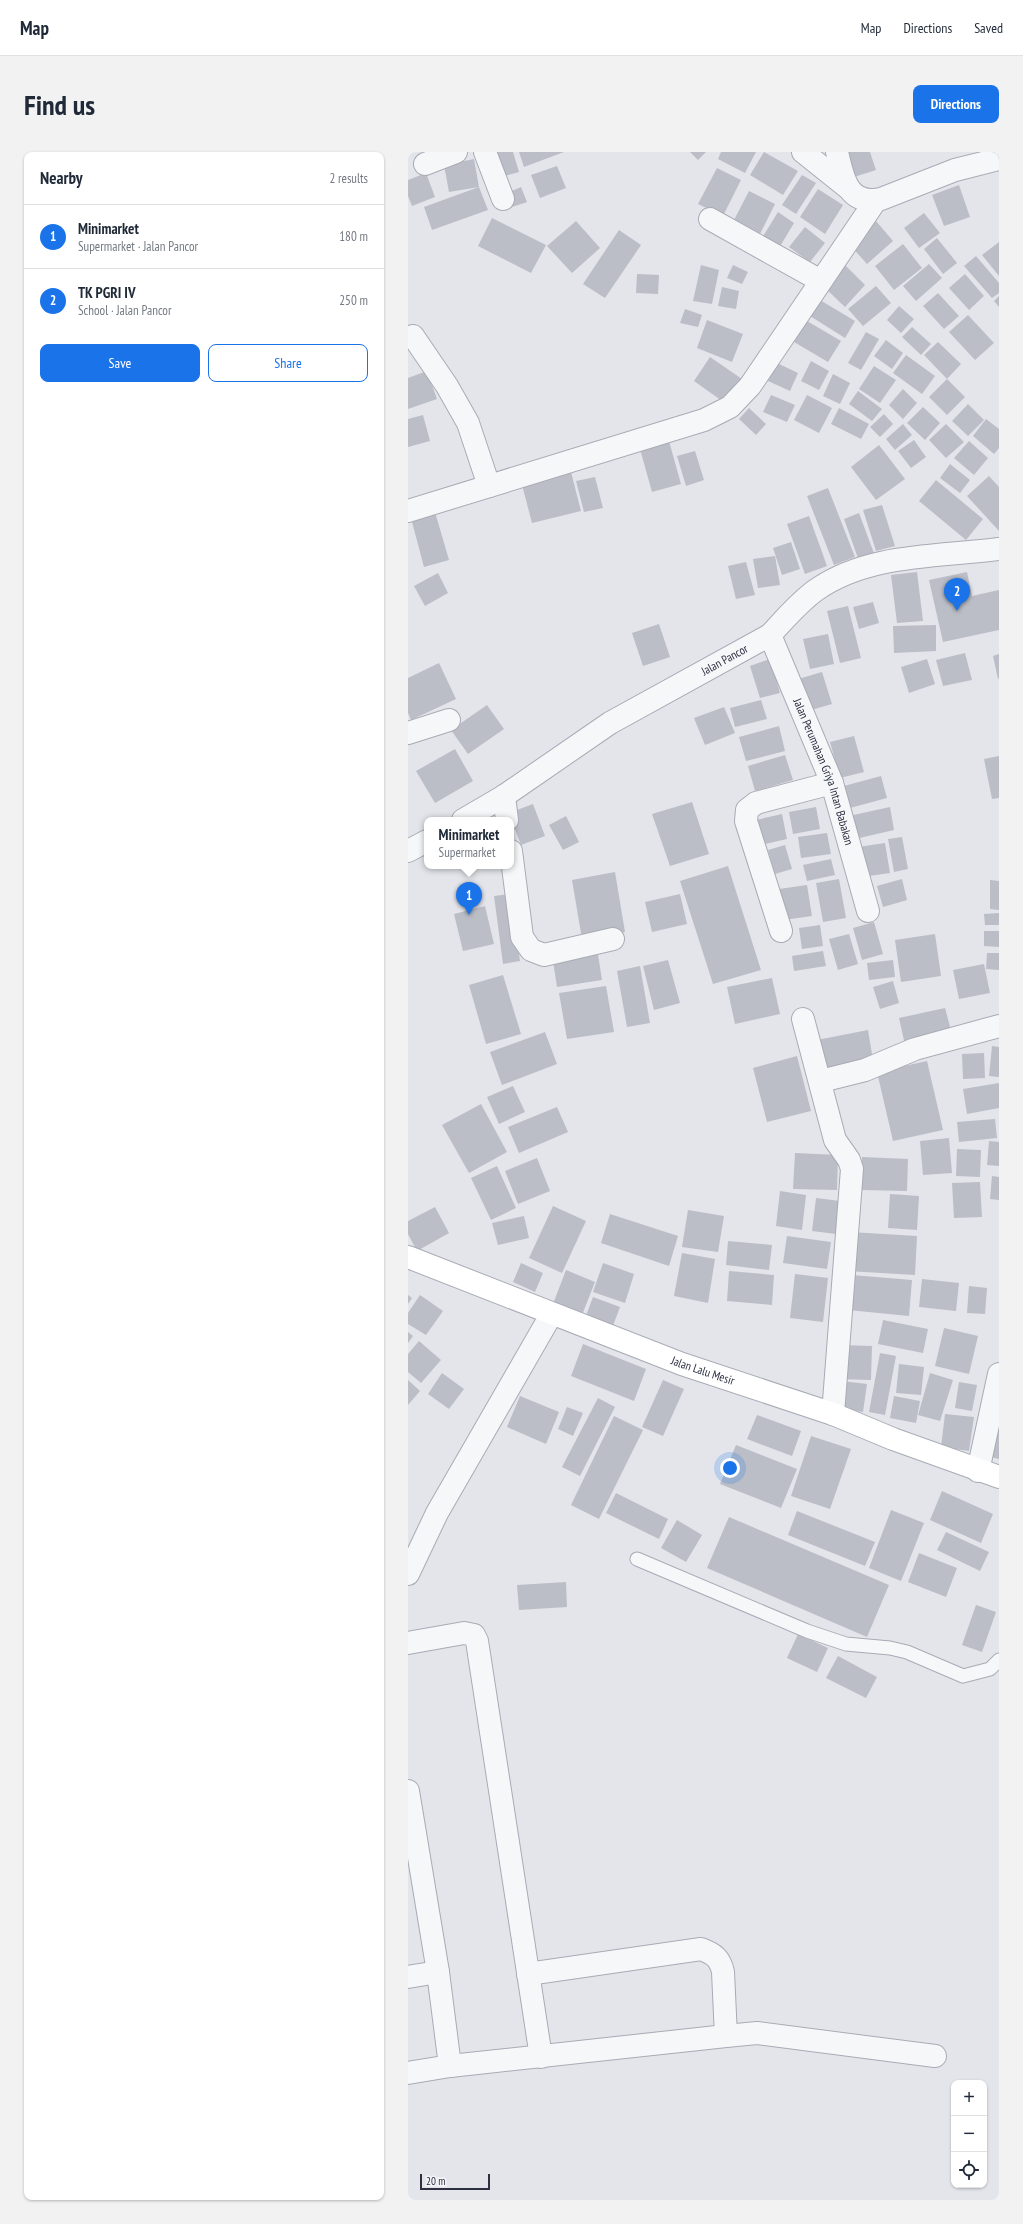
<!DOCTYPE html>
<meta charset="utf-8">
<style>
body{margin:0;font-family:"PT Sans Narrow",sans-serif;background:#f2f2f3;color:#1f2937}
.controls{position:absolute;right:12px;bottom:12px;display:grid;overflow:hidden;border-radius:8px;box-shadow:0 1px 3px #0004}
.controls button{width:36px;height:36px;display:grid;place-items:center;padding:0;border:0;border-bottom:1px solid #e0e1e3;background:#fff;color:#1f2937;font:20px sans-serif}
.scale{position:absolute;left:12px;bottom:10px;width:70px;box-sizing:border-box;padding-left:4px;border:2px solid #2c3142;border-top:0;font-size:11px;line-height:14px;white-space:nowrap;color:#2c3142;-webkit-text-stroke:3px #f3f5f8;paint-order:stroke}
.you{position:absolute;left:322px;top:1316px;width:14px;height:14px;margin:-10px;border:3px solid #fff;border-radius:50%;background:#1a73e8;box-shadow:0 0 0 6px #1a73e833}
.badge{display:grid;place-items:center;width:26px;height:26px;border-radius:50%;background:#1a73e8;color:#fff;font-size:13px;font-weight:700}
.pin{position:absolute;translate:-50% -33px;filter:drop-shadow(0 1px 2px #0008)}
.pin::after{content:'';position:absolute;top:21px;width:14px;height:12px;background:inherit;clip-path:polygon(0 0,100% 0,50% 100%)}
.popup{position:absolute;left:16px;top:665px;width:90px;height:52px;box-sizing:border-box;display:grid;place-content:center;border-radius:8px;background:#fff;filter:drop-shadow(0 1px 3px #0005);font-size:13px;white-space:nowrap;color:#747a83}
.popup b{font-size:15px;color:#1f2937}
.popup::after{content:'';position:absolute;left:50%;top:100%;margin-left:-8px;border:8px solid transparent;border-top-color:#fff}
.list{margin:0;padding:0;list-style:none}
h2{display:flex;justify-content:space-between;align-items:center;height:52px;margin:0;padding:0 16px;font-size:17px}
h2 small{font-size:13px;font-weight:400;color:#747a83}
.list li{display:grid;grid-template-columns:26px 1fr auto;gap:12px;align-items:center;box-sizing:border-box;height:64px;padding:0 16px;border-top:1px solid #e0e1e3}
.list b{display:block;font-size:15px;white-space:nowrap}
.list p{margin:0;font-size:13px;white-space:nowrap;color:#747a83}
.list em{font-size:13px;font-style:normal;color:#747a83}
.actions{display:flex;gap:8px;padding:12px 16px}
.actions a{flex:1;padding:9px 0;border:1px solid #1a73e8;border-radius:8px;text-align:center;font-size:14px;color:#1a73e8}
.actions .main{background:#1a73e8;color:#fff}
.icon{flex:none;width:22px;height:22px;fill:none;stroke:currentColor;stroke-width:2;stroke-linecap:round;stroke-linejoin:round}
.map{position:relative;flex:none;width:591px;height:2048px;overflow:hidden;border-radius:8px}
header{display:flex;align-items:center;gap:24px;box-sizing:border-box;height:56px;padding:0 20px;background:#fff;border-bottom:1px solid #e0e1e3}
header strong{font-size:19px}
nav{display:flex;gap:22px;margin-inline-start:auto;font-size:14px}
.intro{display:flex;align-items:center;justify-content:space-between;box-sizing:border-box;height:96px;padding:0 24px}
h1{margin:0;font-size:28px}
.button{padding:10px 18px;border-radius:8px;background:#1a73e8;color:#fff;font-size:14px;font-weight:700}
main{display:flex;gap:24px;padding:0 24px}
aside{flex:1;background:#fff;border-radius:8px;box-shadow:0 1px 3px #0004}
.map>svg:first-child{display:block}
.building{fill:#bbbec7}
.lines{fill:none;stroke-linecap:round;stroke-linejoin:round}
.lane-casing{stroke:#a8abb5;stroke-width:15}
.street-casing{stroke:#a8abb5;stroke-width:24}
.secondary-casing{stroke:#a8abb5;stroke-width:24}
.lane{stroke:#f6f7f9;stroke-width:13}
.street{stroke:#f6f7f9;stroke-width:22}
.secondary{stroke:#fff;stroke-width:22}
.labels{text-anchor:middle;stroke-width:3;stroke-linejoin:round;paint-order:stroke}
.street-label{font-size:12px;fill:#2c3142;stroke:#f3f5f8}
</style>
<header>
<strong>Map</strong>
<nav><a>Map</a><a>Directions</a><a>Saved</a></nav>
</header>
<div class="intro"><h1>Find us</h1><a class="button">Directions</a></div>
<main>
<aside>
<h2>Nearby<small>2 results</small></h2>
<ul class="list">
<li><span class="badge">1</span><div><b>Minimarket</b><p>Supermarket · Jalan Pancor</p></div><em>180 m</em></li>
<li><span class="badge">2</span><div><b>TK PGRI IV</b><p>School · Jalan Pancor</p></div><em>250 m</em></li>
</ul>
<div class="actions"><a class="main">Save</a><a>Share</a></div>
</aside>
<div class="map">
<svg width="591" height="2048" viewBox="0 0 591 2048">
<rect width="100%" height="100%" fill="#e3e5eb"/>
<path class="building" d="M81,0h24l6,20 -22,6z
M111,0h45l-40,15z
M282,0h16l-8,8z
M313,0h35l-11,21 -27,-14z
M356,0l34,19 -15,24 -33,-20z
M431,0h31l6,18 -28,9z
M66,7l5,28 -30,5 -5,-27z
M149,14l9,22 -26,10 -9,-23z
M309,16l24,12 -18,36 -25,-12z
M18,21l9,24 -23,9 -4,-10v-16z
M394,23l14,8 -20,31 -14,-9z
M551,33l11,32 -26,9 -12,-31z
M71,35l9,23 -56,20 -8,-23z
M113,35l6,15 -18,6 -6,-13z
M410,37l25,16 -18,29 -25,-17z
M341,39l26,13 -15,30 -26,-14z
M370,60l16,11 -15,25 -17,-10z
M516,61l16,20 -21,15 -15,-20z
M84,66l54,27 -15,28 -53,-27z
M168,69l24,27 -28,25 -25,-27z
M468,69l17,20 -26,23 -18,-20z
M397,75l20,16 -15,19 -21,-15z
M211,78l22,15 -36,53 -22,-14z
M529,86l20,25 -14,11 -19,-25z
M591,90v34l-17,-21z
M495,92l19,24 -28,22 -19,-24z
M568,104l23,27v10l-7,5 -28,-32z
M521,112l13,14 -26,23 -13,-15z
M293,113l18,5 -7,34 -19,-3z
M325,113l15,7 -6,12 -15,-6z
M437,113l20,20 -20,22 -21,-20z
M229,122l22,1 -1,19 -22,-1z
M557,122l19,22 -15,14 -20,-22z
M468,134l15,17 -28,23 -15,-17z
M314,135l17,4 -3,18 -18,-3z
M530,141l21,23 -15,13 -21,-23z
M591,144v11l-5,-6z
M412,148l35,21 -10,17 -35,-22z
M491,154l15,13 -13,14 -14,-13z
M277,157l17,6 -4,12 -18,-4z
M560,163l26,28 -19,17 -26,-28z
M299,168l36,14 -11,28 -35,-14z
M399,169l34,20 -13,21 -34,-20z
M504,175l19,17 -10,11 -19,-18z
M458,180l13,7 -18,31 -13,-7z
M478,188l17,13 -11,16 -18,-13z
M530,190l23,22 -14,15 -23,-24z
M498,203l29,21 -13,18 -29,-21z
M302,205l32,22 -17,24 -31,-22z
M403,209l18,10 -10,19 -18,-9z
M369,211l21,10 -8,18 -22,-10z
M466,214l22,14 -16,23 -21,-14z
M19,219l10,28 -29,10v-31z
M425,222l17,9 -10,21 -17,-8z
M539,227l18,18 -18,18 -18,-18z
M495,237l14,14 -14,16 -14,-14z
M450,239l24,18 -10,12 -23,-17z
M363,243l24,10 -8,17 -24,-10z
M399,243l25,13 -13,25 -25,-13z
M560,252l16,16 -16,16 -16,-15z
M515,255l17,16 -15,17 -18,-17z
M341,256l17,16 -10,11 -17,-16z
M431,256l30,16 -8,15 -30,-15z
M476,262l9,10 -13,13 -10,-10z
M15,263l7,26 -22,6v-28z
M578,267l13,10v19l-5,6 -21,-18z
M495,272l9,11 -17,15 -9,-11z
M538,272l18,18 -18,16 -17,-18z
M506,288l12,17 -15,11 -13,-17z
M261,289l12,43 -29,8 -12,-43z
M561,289l19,17 -14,17 -20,-17z
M471,293l26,34 -29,21 -25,-33z
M287,299l9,29 -18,6 -9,-30z
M542,312l20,16 -10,13 -20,-15z
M162,316l11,43 -49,12 -11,-42z
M581,324l10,11v44l-32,-35z
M187,325l8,31 -19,4 -8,-31z
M528,328l47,39 -17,21 -47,-39z
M420,336l27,69 -21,8 -27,-69z
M474,353l13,41 -19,5 -13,-41z
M27,360l14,48 -25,7 -13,-49z
M451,361l16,43 -16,5 -15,-42z
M401,364l18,50 -22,8 -18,-50z
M383,390l9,27 -18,6 -9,-27z
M367,404l5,29 -22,3 -5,-29z
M338,410l9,33 -19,4 -8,-33z
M509,420l6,49 -26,2 -6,-48z
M559,420l5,24 27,-6v40l-56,12 -14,-62z
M30,421l10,20 -23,13 -11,-20z
M465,450l6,21 -20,6 -6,-22z
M440,454l13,52 -21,5 -13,-52z
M251,472l11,33 -27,9 -11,-33z
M528,473v26l-42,2 -1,-27z
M420,482l6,30 -24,5 -7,-30z
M557,501l7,27 -29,6 -7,-26z
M591,502v24l-1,1 -5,-23z
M362,507l10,34 -20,5 -10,-32z
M519,507l8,25 -26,9 -8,-26z
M31,511l17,36 -45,21 -3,-7v-35z
M414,520l10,32 -28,8 -9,-32z
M353,548l6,19 -32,8 -5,-19z
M79,553l17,24 -36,25 -17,-24z
M316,555l11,26 -30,12 -11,-27z
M371,574l6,25 -39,10 -7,-24z
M446,584l10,36 -24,6 -10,-36z
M47,597l18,32 -38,22 -19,-32z
M377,603l8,25 -38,11 -7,-25z
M591,604v42l-7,1 -8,-40z
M473,624l6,22 -37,10 -6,-22z
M284,650l17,52 -39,12 -18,-52z
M125,652l12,32 -24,9 -12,-32z
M408,655l4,22 -27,5 -4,-22z
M482,655l4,23 -39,9 -6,-23z
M374,662l5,25 -26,6 -5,-25z
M158,664l13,26 -16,8 -14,-25z
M419,681l4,21 -30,4 -3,-21z
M494,685l6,32 -14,3 -6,-33z
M477,691l5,30 -28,4 -4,-30z
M377,693l7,24 -17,5 -7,-24z
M423,707l4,16 -28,6 -4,-16z
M320,714l33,104 -48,14 -33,-103z
M207,720l10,60 -43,7 -10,-59z
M431,727l7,39 -23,4 -7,-39z
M494,727l5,21 -24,7 -6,-21z
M582,728l9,1v29l-9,-1z
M399,733l5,31 -28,4 -5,-31z
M103,742l9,67 -17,3 -9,-68z
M272,742l7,30 -35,8 -7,-30z
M77,754l9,38 -31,7 -9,-37z
M591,761v12h-14l-1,-11z
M466,770l9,32 -21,6 -9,-32z
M412,773l3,21 -21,3 -3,-21z
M576,779h15v16l-15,-1z
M441,782l9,30 -20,6 -9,-31z
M527,782l6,42 -40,6 -6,-42z
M189,796l5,32 -45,7 -5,-32z
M415,799l3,15 -32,5 -2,-15z
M579,801h12v17l-13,-1z
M260,808l12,43 -26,7 -11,-44z
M485,808l2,17 -26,3 -2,-17z
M576,812l6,29 -31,6 -6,-29z
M232,814l10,57 -23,4 -10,-56z
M95,823l18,59 -35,10 -17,-59z
M364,826l8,36 -45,10 -8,-37z
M485,829l6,22 -19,6 -7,-22z
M198,834l8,46 -47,7 -8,-46z
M537,856l7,26 -47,11 -6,-27z
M460,878l5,30 -50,9 -6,-29z
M137,880l12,32 -55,21 -12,-33z
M584,894l7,1v30l-10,-1z
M576,901l1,25 -22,1 -1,-25z
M389,904l14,55 -44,11 -14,-54z
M519,909l16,69 -50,11 -16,-69z
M591,931v25l-32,6 -4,-25z
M105,934l12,26 -26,12 -12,-27z
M73,952l26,48 -38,21 -27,-48z
M149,955l11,25 -49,21 -11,-26z
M587,967l2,19 -38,4 -2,-20z
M541,986l3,35 -29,2 -3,-34z
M581,989l10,1v24l-12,-1z
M549,997l24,1 -1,27 -24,-1z
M387,1001l43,2 -1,35 -44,-1z
M454,1005l46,2 -1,32 -46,-1z
M129,1006l13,33 -32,13 -13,-33z
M89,1014l19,42 -25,12 -20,-42z
M584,1024l7,1v23l-9,-1z
M572,1030l2,35 -28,1 -2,-35z
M372,1039l26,4 -4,35 -26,-4z
M482,1042l29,2 -2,34 -29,-2z
M408,1046l24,3 -4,33 -24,-3z
M145,1054l33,15 -24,52 -33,-15z
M27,1055l14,26 -32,18 -9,-17v-13z
M280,1058l36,6 -6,36 -36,-5z
M202,1062l68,22 -9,30 -68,-23z
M116,1064l5,22 -31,7 -6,-22z
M442,1080l67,4 -2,39 -68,-4z
M379,1084l44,6 -4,27 -44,-6z
M320,1089l44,4 -3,25 -43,-5z
M274,1101l33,6 -7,44 -34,-7z
M113,1111l22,10 -8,19 -22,-10z
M195,1111l31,11 -9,29 -32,-11z
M158,1118l29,12 -13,33 -29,-11z
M321,1119l45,4 -2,30 -45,-4z
M387,1122l33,4 -5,44 -33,-4z
M444,1123l60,5 -3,36 -61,-6z
M514,1127l37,4 -3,28 -37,-4z
M561,1134l18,2 -2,26 -18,-1z
M0,1143l4,3 -4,6z
M12,1143l23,16 -17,24 -18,-11v-11z
M185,1145l27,10 -9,24 -27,-10z
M475,1168l45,9 -5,24 -45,-9z
M536,1176l34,8 -9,38 -34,-8z
M0,1180l5,4 -5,7z
M11,1189l22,19 -20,23 -13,-11v-18z
M175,1192l63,25 -12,32 -63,-25z
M431,1193l33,1 -1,34 -33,-1z
M472,1201l16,3 -11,59 -16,-3z
M491,1212l25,3 -3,28 -25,-2z
M34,1221l22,16 -15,20 -21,-15z
M522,1221l23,7 -13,41 -22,-6z
M0,1228l12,11 -12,14z
M255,1228l21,9 -21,47 -21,-9z
M434,1229l25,3 -4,28 -24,-3z
M551,1230l18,3 -5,26 -17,-3z
M112,1244l39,16 -13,32 -39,-17z
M486,1244l26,5 -4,22 -26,-5z
M190,1246l17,9 -35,69 -18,-9z
M159,1255l16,6 -10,23 -15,-7z
M537,1262l29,3 -5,34 -28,-4z
M349,1263l44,16 -9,25 -45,-17z
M206,1264l29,14 -44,89 -28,-14z
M591,1274v33l-12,-3z
M403,1284l40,13 -21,60 -39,-13z
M328,1293l61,24 -16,39 -61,-24z
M534,1339l51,23 -12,29 -51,-23z
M208,1341l52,26 -9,20 -53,-26z
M483,1358l33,13 -23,58 -32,-13z
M389,1359l78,31 -10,24 -77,-31z
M321,1365l160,68 -22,52 -160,-69z
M269,1368l25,15 -16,27 -25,-14z
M538,1380l43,20 -9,19 -43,-21z
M511,1401l38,15 -11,29 -38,-15z
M158,1430l1,25 -48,3 -2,-25z
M568,1453l20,7 -14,40 -20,-7z
M390,1482l30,14 -11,24 -30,-14z
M430,1504l39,21 -11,21 -40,-20z"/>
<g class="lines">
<g class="lane-casing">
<path id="lane" d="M229,1407l170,72 39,13 44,4 17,4 56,24 27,-7 9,-9"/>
</g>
<g class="street-casing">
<g id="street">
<path d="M77,0l18,47"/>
<path d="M395,0l45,36"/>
<path d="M429,0c6,25 10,54 44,47l74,-29 44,-11"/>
<path d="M17,12l31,-12"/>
<path d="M302,67l111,62"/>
<path d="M5,184l34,50 21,37 21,63"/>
<path d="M0,359l296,-91 26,-13 20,-21 126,-186"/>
<path id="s1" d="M362,483l62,148 36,128"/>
<path d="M0,581l41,-13"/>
<path d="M96,644l3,24"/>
<path id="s2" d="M55,668l41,-24 106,-73 160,-88c15,-16 28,-32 46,-45 53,-37 122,-33 183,-41"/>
<path d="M0,699l19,-10"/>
<path d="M103,699l11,86 9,13 13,5 69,-16"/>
<path d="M373,779l-35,-110 1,-11 9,-7 76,-20"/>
<path d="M395,867l32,121 14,20 3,9 -19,245"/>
<path d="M413,929l44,-11 50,-21 84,-23"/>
<path d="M570,1319l21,-97"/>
<path d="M0,1422l29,-61 114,-198"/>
<path d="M0,1491l56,-10 10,2 3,6 64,416"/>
<path d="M0,1639l30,181 12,94"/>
<path d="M0,1825l30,-5"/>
<path d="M318,1884l31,-3 178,23"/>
<path d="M0,1921l42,-7 276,-30 -3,-64c-3,-14 -9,-18 -22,-23l-173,25"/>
</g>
</g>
<g class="secondary-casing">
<g id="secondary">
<path id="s3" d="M0,1105l274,107 151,50 60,25 106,38"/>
</g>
</g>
<use href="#lane" class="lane"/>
<use href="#street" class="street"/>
<use href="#secondary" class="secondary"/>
</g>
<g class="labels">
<g class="street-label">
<text dy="4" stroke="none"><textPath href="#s2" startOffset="307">Jalan Pancor</textPath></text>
<text dy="4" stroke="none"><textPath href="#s1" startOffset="147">Jalan Perumahan Griya Intan Babakan</textPath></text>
<text dy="4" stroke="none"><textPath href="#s3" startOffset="316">Jalan Lalu Mesir</textPath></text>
</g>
</g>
</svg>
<div class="controls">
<button>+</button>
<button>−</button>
<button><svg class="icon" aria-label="locate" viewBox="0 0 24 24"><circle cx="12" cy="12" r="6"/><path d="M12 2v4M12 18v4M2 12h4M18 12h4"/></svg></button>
</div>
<div class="scale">20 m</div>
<div class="you"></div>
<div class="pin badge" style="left:61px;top:763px">1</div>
<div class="popup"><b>Minimarket</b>Supermarket</div>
<div class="pin badge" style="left:549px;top:459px">2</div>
</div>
</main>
